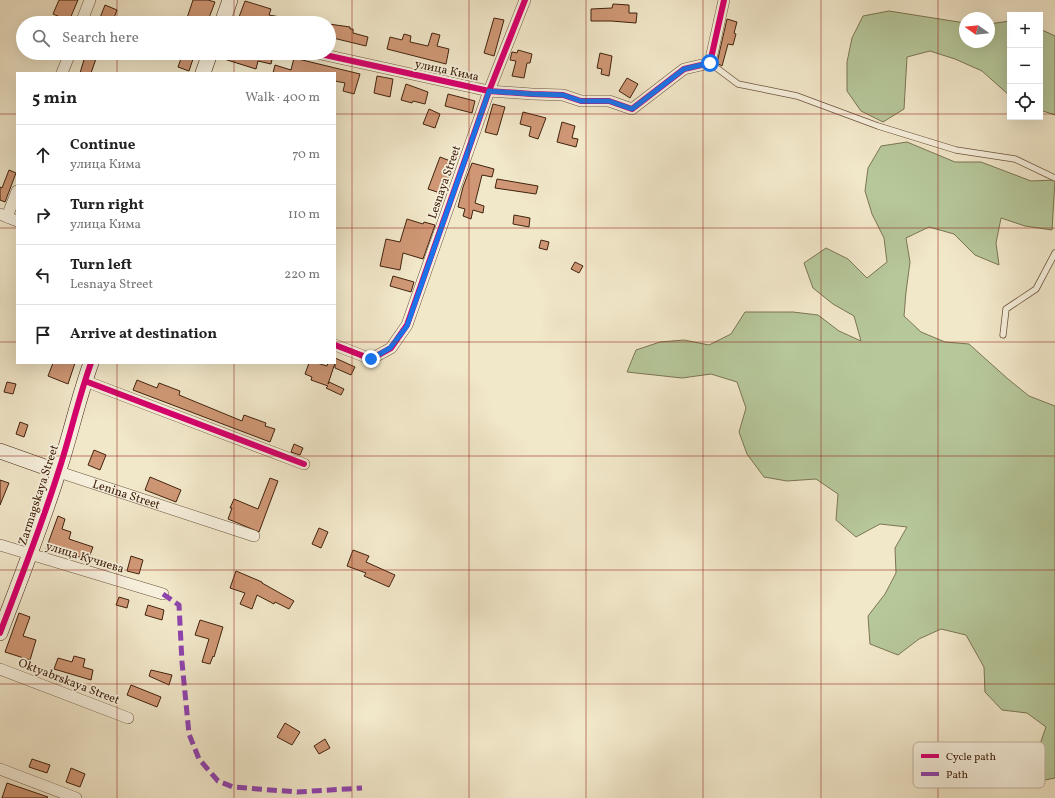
<!DOCTYPE html>
<meta charset="utf-8">
<style>
body{margin:0;font-family:Vollkorn,serif;background:#f2f2f2;color:#222}
.controls{position:absolute;right:12px;top:12px;display:grid;overflow:hidden;border-radius:0px;box-shadow:0 4px 16px #0002}
.controls button{width:36px;height:36px;display:grid;place-items:center;padding:0;border:0;border-bottom:1px solid #e0e0e0;background:#fff;color:#222;font:20px sans-serif}
.compass{position:absolute;left:959px;top:12px;width:36px;height:36px;border-radius:50%;background:#fff;box-shadow:0 4px 16px #0002;rotate:285deg}
.stop{position:absolute;width:12px;height:12px;margin:-9px;border:3px solid #1a73e8;border-radius:50%;background:#fff}
.stop.end{background:#1a73e8;border-color:#fff;box-shadow:0 1px 4px #0008}
.list{margin:0;padding:0;list-style:none}
h2{display:flex;justify-content:space-between;align-items:center;height:52px;margin:0;padding:0 16px;font-size:17px}
h2 small{font-size:13px;font-weight:400;color:#767676}
.list li{display:grid;grid-template-columns:26px 1fr auto;gap:12px;align-items:center;box-sizing:border-box;height:60px;padding:0 16px;border-top:1px solid #e0e0e0}
.list b{display:block;font-size:15px;white-space:nowrap}
.list p{margin:0;font-size:13px;white-space:nowrap;color:#767676}
.list em{font-size:13px;font-style:normal;color:#767676}
.icon{flex:none;width:22px;height:22px;fill:none;stroke:currentColor;stroke-width:2;stroke-linecap:round;stroke-linejoin:round}
.map{position:relative;flex:none;width:1055px;height:798px;overflow:hidden}
.search{position:absolute;background:#fff;box-shadow:0 4px 16px #0002;left:16px;top:16px;width:320px;height:44px;display:flex;align-items:center;gap:10px;box-sizing:border-box;padding:0 14px;border-radius:22px;color:#767676;font-size:15px}
.panel{position:absolute;background:#fff;box-shadow:0 4px 16px #0002;left:16px;top:72px;width:320px;height:292px;border-radius:0px}
.map>svg:first-child{display:block}
.green{fill:#b6c79a;stroke:#7c7554}
.building{fill:#cf9775;stroke:#41230e}
.lines{fill:none;stroke-linecap:round;stroke-linejoin:round}
.lane-casing{stroke:#6d543d;stroke-width:7}
.street-casing{stroke:#6d543d;stroke-width:12}
.secondary-casing{stroke:#41230e;stroke-width:16}
.lane{stroke:#f6efdc;stroke-width:5.5}
.street{stroke:#f6efdc;stroke-width:11}
.secondary{stroke:#f6efdc;stroke-width:15}
.quiet{stroke:#8e44ad;stroke-width:5;stroke-dasharray:10 5;stroke-linecap:butt}
.cycleway-casing{stroke:#f6efdc;stroke-width:8}
.cycleway{stroke:#d6006c;stroke-width:6}
.route{stroke:#1a73e8;stroke-width:5}
.grid{fill:none;stroke:#8f2418;stroke-width:1;stroke-opacity:0.55}
.labels{text-anchor:middle;stroke-width:3.5;stroke-linejoin:round;paint-order:stroke}
.street-label{font-size:12px;fill:#41230e;stroke:#f6efdc}
.key{fill:#f6efdc;stroke:#c0b29e;stroke-width:1}
.key-label{font-size:11px;fill:#41230e}
</style>
<div class="map">
<svg width="1055" height="798" viewBox="0 0 1055 798">
<rect width="100%" height="100%" fill="#f1e7c9"/>
<filter id="stains"><feTurbulence type="fractalNoise" baseFrequency=".005" numOctaves="4"/><feColorMatrix values="0 0 0 0 .2 0 0 0 0 .09 0 0 0 0 .02 0 0 0 .5 -.17"/></filter>
<radialGradient id="worn" r=".72"><stop offset=".6" stop-color="#630" stop-opacity="0"/><stop offset="1" stop-color="#630" stop-opacity=".3"/></radialGradient>
<path class="green" d="M889,11l76,12v19h24v-18l21,-3v75l-28,-25 -27,-12 -25,-8 -23,6 -3,52 -21,13 -22,-11 -14,-20v-29l5,-24 11,-22z
M1040,29l15,7v79l-15,-5z
M907,142l48,20h26l50,19 24,-1 -3,50 -27,-4 -24,-8 -5,25 3,22 -24,-10 -21,-21 -25,-7 -23,11 4,24 -4,30 -2,24 17,16 24,10 24,2 39,35 21,17 26,10v372l-10,2 -22,-10 15,-20 8,-23 -19,-14 -25,-3 -17,-18 -1,-25 -18,-32 -25,-6 -22,10 -21,16 -28,-11 -2,-28 17,-22 11,-21 -1,-25 12,-21 -27,-3 -24,13 -20,-17 2,-26 -22,-15 -29,2 -23,-4 -17,-23 -8,-22 7,-24 -9,-26 -26,-8 -29,4 -55,-6 9,-22 24,-8 24,-2 25,5 22,-11 14,-22h48l25,3 21,16 22,10 -7,-25 -21,-12 -20,-16 -9,-25 22,-15 22,11 19,19 20,-16 -3,-24 -12,-24 -7,-23 3,-23 13,-22z"/>
<path class="building" d="M59,0h19l-9,21 -16,-7z
M193,0h15l7,2 -8,21h-7l-13,-5z
M245,1l26,8 -2,6 22,4v4h-33l-19,-6z
M613,4l16,1v8h8l-1,10 -25,-2h-20v-12l21,-1z
M105,5l12,5 -5,13h-14z
M494,18l10,2 -10,36 -10,-3z
M727,19l10,3 -3,11 2,1 -3,11 -5,-1 -6,22 -5,-3z
M329,24l21,3v2h3v4l15,4 -2,9 -37,-9z
M432,33l8,2 -3,11 12,3 -3,15 -59,-15 3,-12 12,3 2,-6 7,2 -1,6 18,4z
M518,50l14,4 -2,9h-3l-3,15 -12,-2 4,-15 -6,-1 2,-8 5,1z
M86,53h12l-7,20h-11z
M183,53h12l-6,18 -11,-4z
M225,53h39l9,2 -2,9 -13,-3 -2,8 -32,-10z
M600,53l12,3 -3,20 -8,-2 1,-5 -5,-1z
M294,58l66,16 -6,20 -11,-3 2,-8 -10,-2v-8h-62l2,-8 16,5z
M377,76l16,3 -3,18 -16,-4z
M627,78l11,6 -8,14 -11,-7z
M406,84l22,8 -3,12 -12,-3 -1,2 -11,-3z
M448,94l27,7 -3,12 -27,-7z
M493,104l12,3 -8,28 -12,-3z
M429,109l11,5 -5,14 -12,-4z
M523,112l23,6 -8,21 -9,-3 2,-9 -11,-3z
M562,122l13,4 -3,12 6,1 -2,8 -19,-5z
M440,157l13,5 -10,32 -15,-5z
M472,163l22,6 -2,8 -10,-2 -7,28 9,3 -1,7 -10,-3 -2,9 -8,-3 2,-7 -7,-2 5,-20z
M9,170l7,3 -11,29 -5,-2v-13l2,1z
M497,179l41,7 -2,8 -41,-6z
M514,215l16,3 -1,9 -16,-3z
M407,219l16,5 1,-2 11,3 -12,34 -20,-6 -3,17 -20,-4 6,-27 14,3z
M541,240l8,2 -2,8 -8,-2z
M575,262l8,4 -4,7 -8,-4z
M393,276l21,6 -3,10 -21,-6z
M335,358l20,9 -4,8 -16,-7z
M53,363h22l-7,21 -20,-8z
M309,363h8l10,3 1,-3h7l-7,21 1,-2 15,7 -3,6 -15,-7 2,-2 -17,-6 1,-3 -7,-3z
M137,380l20,8 2,-5 21,8 -1,4 63,26 2,-6 22,8 -1,3 10,3 -5,13 -137,-52z
M7,382l9,2 -3,10 -9,-2z
M20,422l8,3 -4,12 -8,-3z
M294,444l9,4 -3,7 -9,-3z
M94,450l12,5 -6,15 -12,-5z
M150,477l31,13 -5,12 -31,-12z
M270,478l8,3 -19,51 -31,-13 4,-11h-2l4,-9 24,10z
M0,480l9,3 -9,22z
M58,516l7,3 -3,10 9,3 -2,7 24,8 -5,13 -24,-8v2l-18,-5z
M319,528l9,4 -7,16 -9,-4z
M353,550l16,6 -3,6 29,13 -6,12 -25,-11 2,-3 -19,-7z
M131,556l12,4 -4,14 -12,-3z
M236,571l26,11v1l32,18 -5,8 -14,-7 -1,2 -17,-9 -5,14 -12,-5 5,-11 -15,-5z
M119,597l10,3 -2,8 -11,-3z
M148,605l16,5 -2,10 -17,-5z
M19,613l11,4 -7,19 13,4 -6,20 -25,-8z
M200,620l23,7 -9,30 -1,-1 -3,8 -8,-2 7,-23 -14,-4z
M74,656l11,3 -2,8 10,3 -2,10 -37,-11 4,-11 14,4z
M151,670l21,5 -3,10 -20,-9z
M131,685l30,12 -4,10 -30,-12z
M285,723l15,9 -8,13 -15,-8z
M325,739l5,9 -11,6 -5,-8z
M32,759l18,6 -3,8 -18,-6z
M71,768l14,6 -5,13 -14,-5z
M7,783l41,14 -1,1h-45z"/>
<g class="lines">
<g class="lane-casing">
<path id="lane" d="M710,63l28,21 59,12 81,30 78,24 59,9 40,19
M1003,335l3,-26 30,-20 19,-36"/>
</g>
<g class="street-casing">
<g id="street">
<path d="M81,23l9,-23"/>
<path d="M316,53l173,38 43,3 31,1 18,6h28l23,8 52,-40 26,-6 14,-63"/>
<path d="M62,73l8,-20"/>
<path d="M0,214l17,7"/>
<path d="M7,217l10,-26"/>
<path d="M335,345l36,14 20,-11 16,-23 82,-234 36,-91"/>
<path d="M85,381l219,83"/>
<path id="s1" d="M59,472l195,64"/>
<path d="M0,545l163,49"/>
<path d="M0,669l128,49"/>
<path d="M0,769l76,29"/>
</g>
</g>
<g class="secondary-casing">
<path id="secondary" d="M222,23l8,-23
M203,73l7,-20
M0,451l59,21
M0,633c20,-53 41,-106 58,-160 12,-36 20,-74 33,-110"/>
</g>
<use href="#lane" class="lane"/>
<use href="#street" class="street"/>
<use href="#secondary" class="secondary"/>
<path class="quiet" d="M163,594l16,11 3,57 7,72 10,25 19,22 15,6 64,5 65,-4"/>
<g class="cycleway-casing">
<path id="cycleway" d="M316,53l173,38 43,3 31,1 18,6h28l23,8 52,-40 26,-6 14,-63
M335,345l36,14 20,-11 16,-23 82,-234 36,-91
M85,381l219,83
M0,633c20,-53 41,-106 58,-160 12,-36 20,-74 33,-110"/>
</g>
<use href="#cycleway" class="cycleway"/>
</g>
<g class="lines">
<path class="route" d="M371,359l19,-11 17,-22 82,-235 43,3 31,1 18,6h28l23,8 52,-40 26,-6"/>
</g>
<path class="grid" d="M117,0v23M234,0v23M352,0v798M469,0v798M586,0v798M703,0v798M821,0v798M938,0v798M117,53v20M234,53v20M0,114h17M335,114h675M1040,114h15M0,228h17M335,228h720M0,342h17M335,342h720M117,363v435M234,363v435M0,456h1055M0,570h1055M0,684h1055"/>
<g class="labels">
<g class="street-label">
<text transform="translate(447 70) rotate(12)" y="4">улица Кима</text>
<text transform="translate(444 182) rotate(-71)" y="4">Lesnaya Street</text>
<text transform="translate(38 495) rotate(-72)" y="4">Zarmagskaya Street</text>
<text dy="4" stroke="none"><textPath href="#s1" startOffset="71">Lenina Street</textPath></text>
<text transform="translate(85 557) rotate(17)" y="4">улица Кучиева</text>
<text transform="translate(69 681) rotate(21)" y="4">Oktyabrskaya Street</text>
</g>
</g>
<rect x="913" y="742" width="132" height="46" rx="6" class="key"/>
<rect x="921" y="754" width="18" height="4" fill="#d6006c"/>
<rect x="921" y="772" width="18" height="4" fill="#8e44ad"/>
<g class="key-label">
<text x="946" y="760">Cycle path</text>
<text x="946" y="778">Path</text>
</g>
<rect width="100%" height="100%" filter="url(#stains)"/>
<rect width="100%" height="100%" fill="url(#worn)"/>
</svg>
<div class="controls">
<button>+</button>
<button>−</button>
<button><svg class="icon" aria-label="locate" viewBox="0 0 24 24"><circle cx="12" cy="12" r="6"/><path d="M12 2v4M12 18v4M2 12h4M18 12h4"/></svg></button>
</div>
<svg class="compass" viewBox="-18 -18 36 36"><path d="M0-13l5 13h-10z" fill="#e53935"/><path d="M0 13l5-13h-10z" fill="#767676"/></svg>
<div class="stop" style="left:710px;top:63px"></div>
<div class="stop end" style="left:371px;top:359px"></div>
<div class="search"><svg class="icon" aria-label="search" viewBox="0 0 24 24"><circle cx="10" cy="10" r="6"/><path d="M15 15l6 6"/></svg>Search here</div>
<section class="panel">
<h2>5 min<small>Walk · 400 m</small></h2>
<ul class="list">
<li><svg class="icon" aria-label="ahead" viewBox="0 0 24 24"><path d="M12 20V5M6 11l6-6 6 6"/></svg><div><b>Continue</b><p>улица Кима</p></div><em>70 m</em></li>
<li><svg class="icon" aria-label="right" viewBox="0 0 24 24"><path d="M7 20v-9h11M14 6l5 5-5 5"/></svg><div><b>Turn right</b><p>улица Кима</p></div><em>110 m</em></li>
<li><svg class="icon" aria-label="left" viewBox="0 0 24 24"><path d="M17 20v-9H6M10 6l-5 5 5 5"/></svg><div><b>Turn left</b><p>Lesnaya Street</p></div><em>220 m</em></li>
<li><svg class="icon" aria-label="arrive" viewBox="0 0 24 24"><path d="M6 21V4h12l-3 4 3 4H6"/></svg><div><b>Arrive at destination</b></div></li>
</ul>
</section>
</div>
